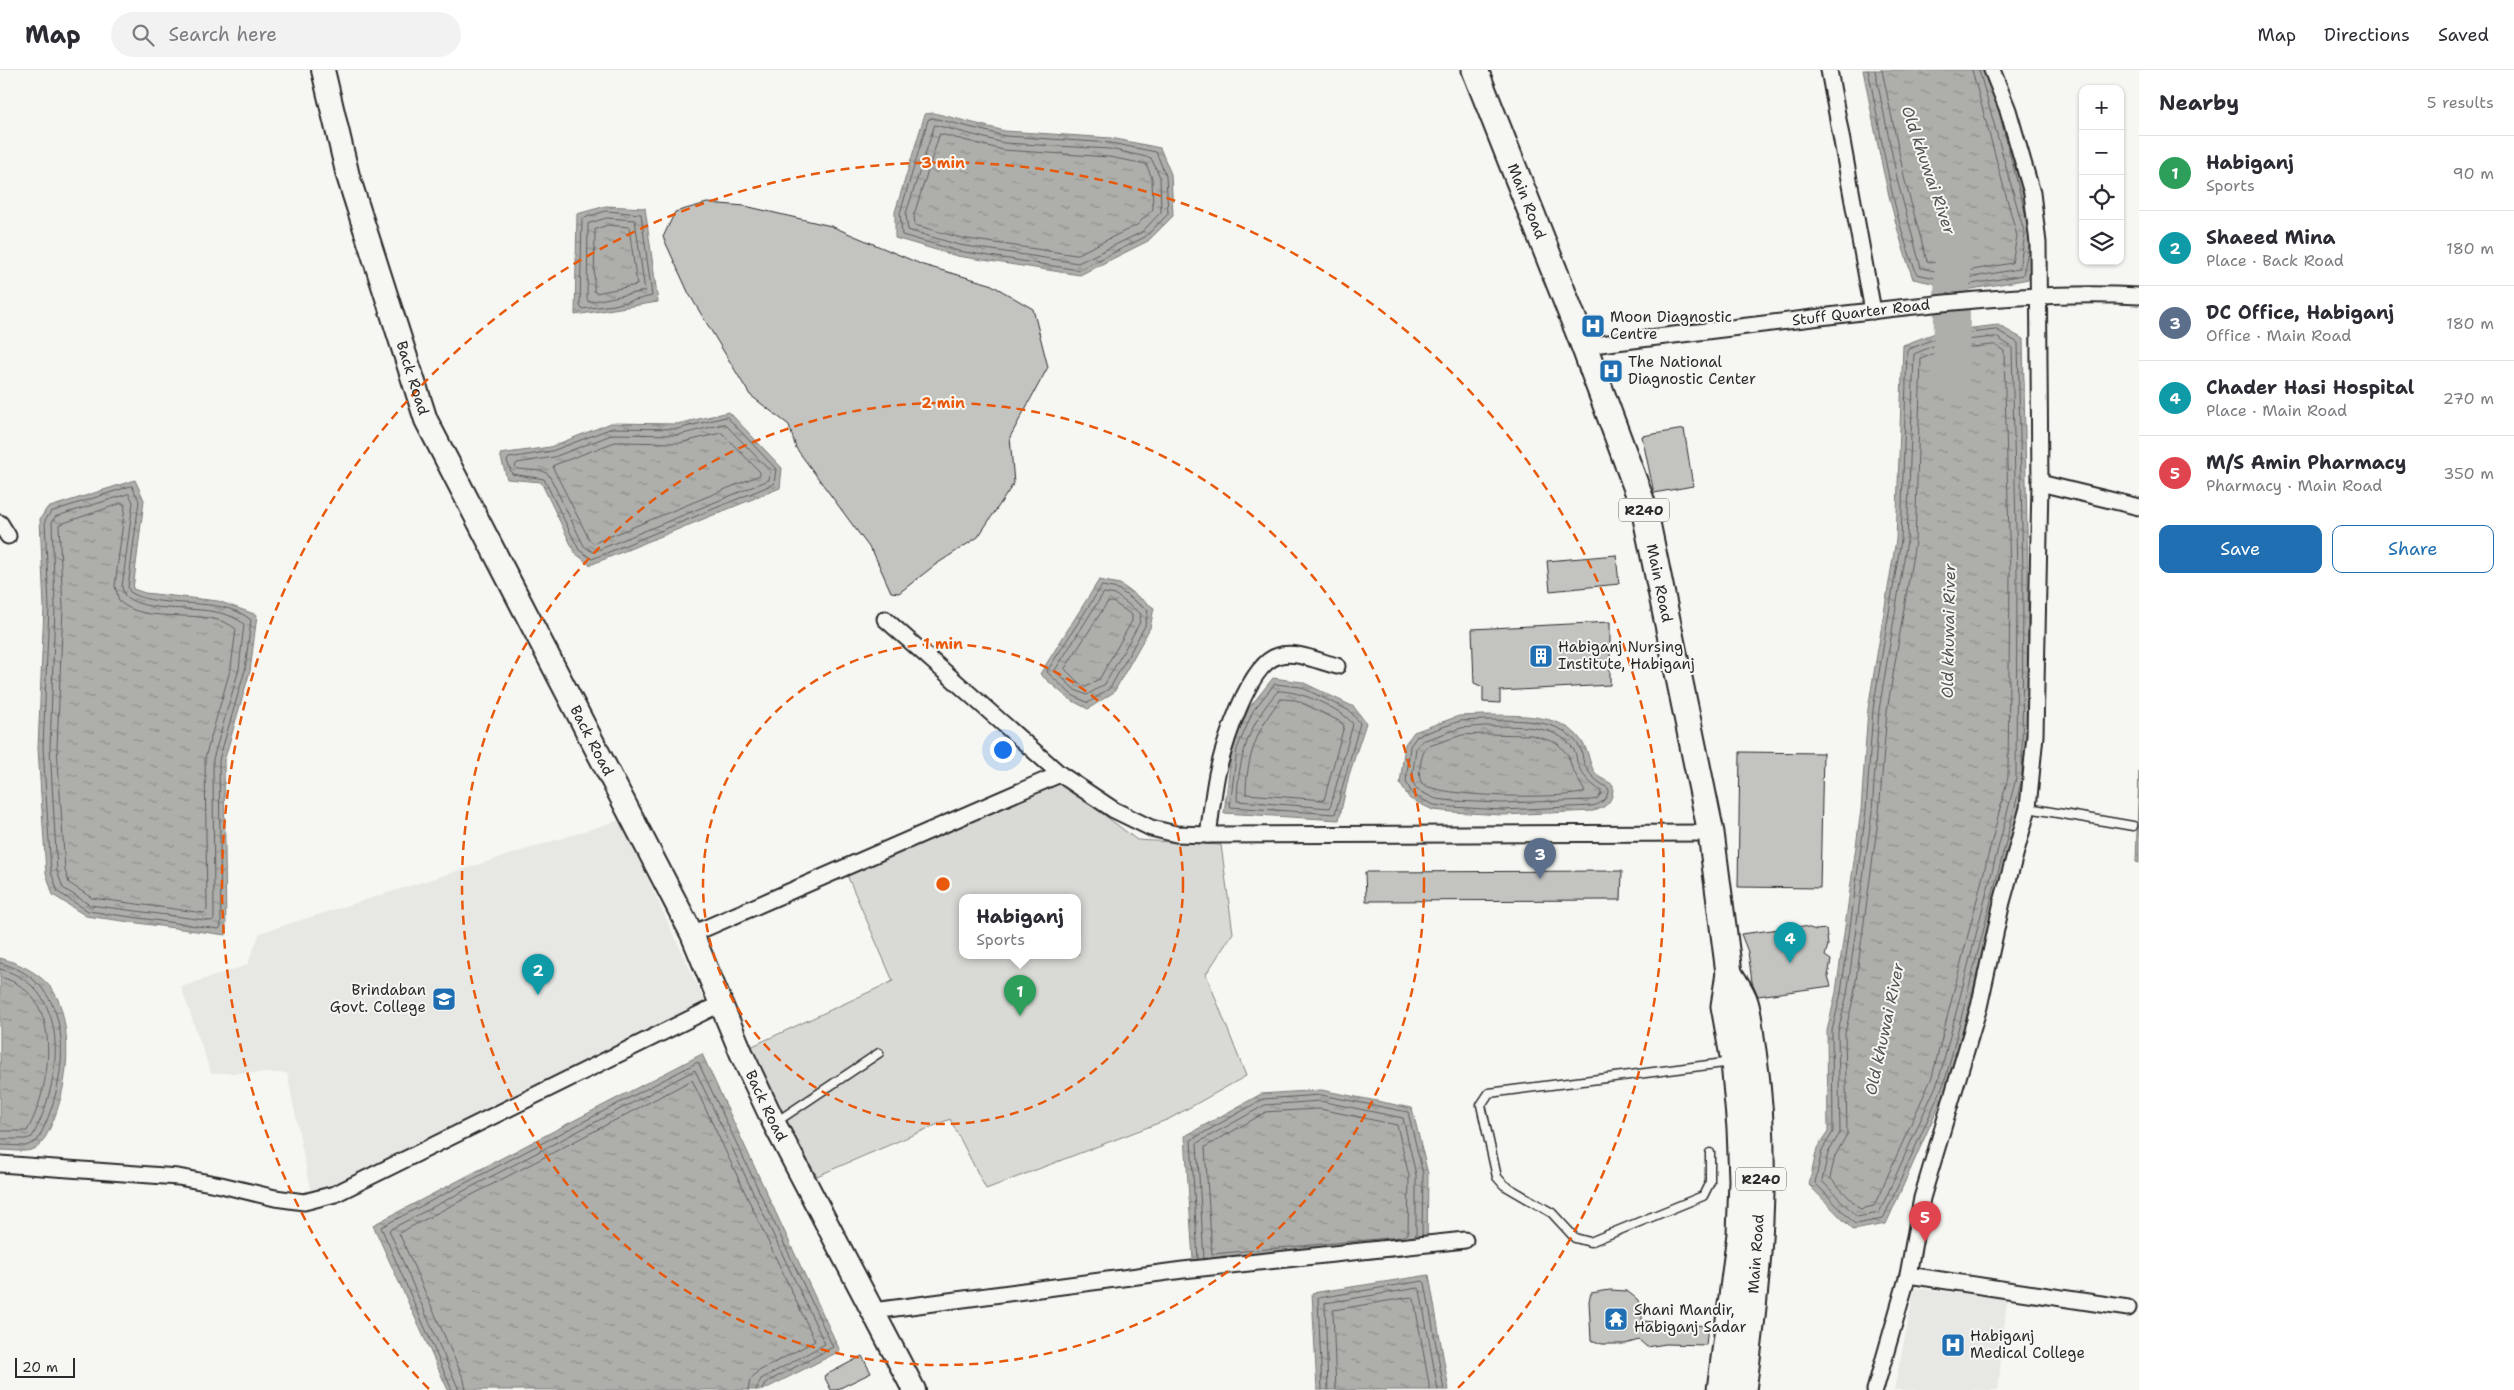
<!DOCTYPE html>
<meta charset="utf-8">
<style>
body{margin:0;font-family:"Shantell Sans",sans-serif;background:#f2f2f3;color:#2b2b33}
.controls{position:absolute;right:15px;top:15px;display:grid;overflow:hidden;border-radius:10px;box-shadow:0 1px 4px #0004}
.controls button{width:45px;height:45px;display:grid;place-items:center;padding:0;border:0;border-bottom:1px solid #e1e1e2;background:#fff;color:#2b2b33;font:25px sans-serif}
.scale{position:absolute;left:15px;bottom:12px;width:60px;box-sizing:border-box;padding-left:5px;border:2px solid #2b2b2b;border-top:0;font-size:14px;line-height:18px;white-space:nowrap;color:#2b2b2b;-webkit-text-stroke:4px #f6f6f2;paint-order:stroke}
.you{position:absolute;left:1002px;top:679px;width:18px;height:18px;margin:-12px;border:4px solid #fff;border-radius:50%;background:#1a73e8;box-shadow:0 0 0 8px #1a73e833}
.badge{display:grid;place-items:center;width:32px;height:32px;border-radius:50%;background:#1f6fb2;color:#fff;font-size:16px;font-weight:700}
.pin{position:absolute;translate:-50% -41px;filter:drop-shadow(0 1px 2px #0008)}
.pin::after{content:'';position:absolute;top:26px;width:18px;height:15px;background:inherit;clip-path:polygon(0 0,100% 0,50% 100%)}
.popup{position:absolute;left:959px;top:824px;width:122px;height:65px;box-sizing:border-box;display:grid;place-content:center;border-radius:10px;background:#fff;filter:drop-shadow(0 1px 4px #0005);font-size:16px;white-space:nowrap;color:#7c7c81}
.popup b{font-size:19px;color:#2b2b33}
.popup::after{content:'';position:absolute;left:50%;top:100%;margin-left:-10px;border:10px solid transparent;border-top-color:#fff}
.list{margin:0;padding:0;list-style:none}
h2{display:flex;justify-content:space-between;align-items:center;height:65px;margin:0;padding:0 20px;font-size:21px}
h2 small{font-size:16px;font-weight:400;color:#7c7c81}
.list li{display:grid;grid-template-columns:32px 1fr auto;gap:15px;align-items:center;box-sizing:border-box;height:75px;padding:0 20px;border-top:1px solid #e1e1e2}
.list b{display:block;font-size:19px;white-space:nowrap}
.list p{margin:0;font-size:16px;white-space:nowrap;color:#7c7c81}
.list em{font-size:16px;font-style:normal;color:#7c7c81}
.actions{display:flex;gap:10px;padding:15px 20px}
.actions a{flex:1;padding:11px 0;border:1px solid #1f6fb2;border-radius:10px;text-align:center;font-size:18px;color:#1f6fb2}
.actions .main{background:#1f6fb2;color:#fff}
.icon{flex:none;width:28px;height:28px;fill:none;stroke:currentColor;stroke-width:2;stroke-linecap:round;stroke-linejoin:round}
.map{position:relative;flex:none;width:2139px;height:1320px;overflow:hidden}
header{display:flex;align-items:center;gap:30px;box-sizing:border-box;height:70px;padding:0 25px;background:#fff;border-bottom:1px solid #e1e1e2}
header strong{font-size:24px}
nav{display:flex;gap:28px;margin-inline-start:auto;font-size:18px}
.search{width:350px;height:45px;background:#f2f2f3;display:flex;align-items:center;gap:12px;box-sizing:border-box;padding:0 18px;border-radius:28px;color:#7c7c81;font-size:19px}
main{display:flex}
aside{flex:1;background:#fff}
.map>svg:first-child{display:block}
.built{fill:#e7e7e3}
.grass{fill:#d9d9d5;stroke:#828280;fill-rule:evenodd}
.water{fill:url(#water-ripples);stroke:#7a7a78}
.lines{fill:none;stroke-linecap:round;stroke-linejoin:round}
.shore{stroke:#5f5f5e;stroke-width:1}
.river{stroke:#aeaeab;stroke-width:36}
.building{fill:#c3c3c0;stroke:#2b2b2b}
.lane-casing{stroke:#2b2b2b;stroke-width:11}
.street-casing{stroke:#2b2b2b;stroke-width:19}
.secondary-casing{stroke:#2b2b2b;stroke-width:26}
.primary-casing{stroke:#2b2b2b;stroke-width:29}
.lane{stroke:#f6f6f2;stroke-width:8}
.street{stroke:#f6f6f2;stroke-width:15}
.secondary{stroke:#f6f6f2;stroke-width:22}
.primary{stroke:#f6f6f2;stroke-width:25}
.ring{fill:none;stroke:#e8590c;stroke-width:2.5;stroke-dasharray:9 6}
.labels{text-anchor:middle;stroke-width:4;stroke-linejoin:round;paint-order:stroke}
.shield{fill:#f6f6f2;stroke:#686867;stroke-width:1}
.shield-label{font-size:14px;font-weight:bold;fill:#2b2b2b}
.street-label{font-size:15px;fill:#2b2b2b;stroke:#f6f6f2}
.poi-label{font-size:15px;fill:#2b2b2b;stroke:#f6f6f2;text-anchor:start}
.water-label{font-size:16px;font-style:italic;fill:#525251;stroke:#f6f6f2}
.centre{fill:#e8590c;stroke:#f6f6f2;stroke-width:2.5}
.ring-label{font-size:15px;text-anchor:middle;font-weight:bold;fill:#e8590c;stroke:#f6f6f2;stroke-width:4;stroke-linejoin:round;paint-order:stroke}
</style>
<header>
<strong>Map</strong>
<div class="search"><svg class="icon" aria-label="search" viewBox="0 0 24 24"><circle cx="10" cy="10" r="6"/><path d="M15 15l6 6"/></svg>Search here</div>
<nav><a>Map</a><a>Directions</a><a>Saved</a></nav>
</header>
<main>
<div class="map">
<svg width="2139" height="1320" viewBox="0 0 2139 1320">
<defs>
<pattern id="water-ripples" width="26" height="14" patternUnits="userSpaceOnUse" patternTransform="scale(1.25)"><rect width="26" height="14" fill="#aeaeab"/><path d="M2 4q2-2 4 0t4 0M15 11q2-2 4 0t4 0" fill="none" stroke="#8e8e8b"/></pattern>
</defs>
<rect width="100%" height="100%" fill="#f6f6f2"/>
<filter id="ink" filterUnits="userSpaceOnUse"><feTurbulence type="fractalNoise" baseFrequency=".02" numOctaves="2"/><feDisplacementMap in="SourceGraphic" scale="10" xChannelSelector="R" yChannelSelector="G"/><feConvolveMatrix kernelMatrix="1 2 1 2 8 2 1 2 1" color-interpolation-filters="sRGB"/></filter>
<g filter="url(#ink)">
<path class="built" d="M620,750l89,190 -360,181 -38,2 -24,-120h-76l-30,-86 66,-22 13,-32z
M1915,1218l92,11 -9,91h-104z"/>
<path class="grass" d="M1053,706l84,64 84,5 12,88 -27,41 40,102 -77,43 -183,70 -36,-70 -133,57 -73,-126 149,-69 -46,-106zM962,827h116v58h-116z"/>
<path class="water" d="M1863,0h127l46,165 -7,44 -63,11 -53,-11c-24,-68 -36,-139 -50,-209z
M934,43l71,18 106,7 49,10 11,26 2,42 -25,25 -68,34 -123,-19 -62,-18v-26l30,-98z
M606,136l39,2 13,94 -83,13 2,-101z
M1998,255l25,14 5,235 -1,206 -78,303 -63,141 -33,6 -44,-45 8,-37 11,-16 -1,-101 9,-39 25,-182 7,-101 28,-169 7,-195 35,-13z
M729,342l53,56 -2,20 -190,77 -15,-12 -34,-71 -34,-3 -7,-25 50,-7 61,-24 66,1z
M135,410l9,20 -11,89 12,4 73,8 39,14 -7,56 -26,90 2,174 -140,-19 -33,-21 -7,-22 -8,-125 6,-141 -4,-88 7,-11z
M1099,510l21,4 34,24 -4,20 -36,64 -26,17 -19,-10 -29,-25z
M1273,608l29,4 52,25 12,16 -17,52 -10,45 -115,-7 8,-65 17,-40z
M1484,645c33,1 84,-4 101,32 5,9 4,19 12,28 4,4 11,6 16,10 1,15 -6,23 -20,26l-91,4 -50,-3 -19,-2 -23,-11 -10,-15 5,-40 9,-12 45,-16z
M2139,701v92l-3,-1z
M0,888c23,6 50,20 59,44 14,39 8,90 -9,126 -4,8 -8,18 -16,21 -9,4 -24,1 -34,1z
M702,984l138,297 -77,39h-315l-75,-165z
M1321,1020l91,18 16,66 -1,74 -23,8 -210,19 -9,-139 76,-42z
M1429,1205l20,115h-132l-5,-97z"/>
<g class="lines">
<path class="shore" d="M1868,0c14,65 23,143 49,204l49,11 57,-10 6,-29
M1875,0l23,113 23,85 46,10 52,-9 6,-34 -46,-165
M1882,0l23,111 22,80 40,10 45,-8 5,-27 -45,-166
M1998,38l28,108
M933,48l72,18 106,7 45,9 10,24 2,38 -23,23 -66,33 -121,-19 -56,-16 -2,-22 28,-93z
M935,55l69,18 106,6 41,9 9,19 1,35 -19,20 -64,31 -119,-18 -51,-15 -2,-16z
M940,64l63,16 106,7 37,7 6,14 1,31 -16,16 -61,30 -115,-17 -46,-13 -1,-10z
M606,141l35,3 11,82 -38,9 -32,4 -2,-3 2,-87z
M607,148l28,2 10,71 -56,11 -2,-3 1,-75z
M608,155l21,2 8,58 -41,8 -2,-2 1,-61z
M1997,260l21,13 5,231 -1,205 -77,302 -62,138 -28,5 -40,-41 7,-33 11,-18 -1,-101 9,-38 25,-182 7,-102 28,-169 6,-190 32,-13z
M1996,267l16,10 5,227 -1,204 -77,301 -60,134 -22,4 -35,-36 6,-28 12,-20 -2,-101 9,-38 25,-182 7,-102 28,-169 7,-187 26,-11z
M1995,275l9,6 6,223 -2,203 -76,300 -58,129 -14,3 -30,-31 5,-22 12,-22 -2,-101 9,-38 25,-182 8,-102 28,-169 6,-183 21,-9z
M727,347l49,52 -2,15 -182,75 -13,-9 -35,-71 -32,-5 -5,-13 2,-3 43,-7 60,-23 65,1z
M725,354l45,47 -1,9 -176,72 -9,-6 -35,-71 -6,-4 -26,-2 -2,-3 2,-3 37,-6 60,-23 64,1z
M722,363l38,39v3l-166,68 -4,-2 -37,-73 1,-3 61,-23 64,1z
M132,416l7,15 -11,86 2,5c29,19 91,2 121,28l-6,50 -26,90 2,166 -2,3 -131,-18 -30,-19 -7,-20 -8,-124 6,-141 -4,-87 6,-8z
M129,424l4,8 -11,85 3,9c26,22 90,3 119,28l-5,45 -26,90 1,160 -2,2 -122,-16 -27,-17 -6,-17 -7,-123 5,-141 -3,-85 3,-5z
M123,433l2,3 -10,80 4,15c27,26 88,4 117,28l-5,38 -26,91 2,152 -3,3 -112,-15 -23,-15 -4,-13 -8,-123 6,-140 -4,-82z
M1102,516l16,3 30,22 -3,15 -35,62 -22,15 -16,-8 -25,-23z
M1104,523l12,2 25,19 -2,10 -34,60 -18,11 -12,-5 -20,-19z
M1108,532h5l19,13v6l-32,57 -14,9 -7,-4 -14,-14z
M1275,614l26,3 49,24 10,12 -25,91 -105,-7 7,-58 16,-38z
M1278,621c20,-1 63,17 75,33l-23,84 -93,-7c1,-43 12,-78 41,-110z
M1281,629l15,1 45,22 3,4 -20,74 -78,-6c0,-36 12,-68 35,-95z
M1485,650c31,1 78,-4 95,28 3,5 2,10 4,15 5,12 13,19 24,25 1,11 -7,16 -16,18l-90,4 -50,-3 -18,-2 -21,-10 -7,-13 4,-36 7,-10 43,-15z
M1485,656c28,1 72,-4 89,24 3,5 2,10 4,15 5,12 13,19 23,26v3l-4,5 -6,1 -89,3 -49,-2 -17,-2 -19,-9 -5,-10 4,-32 6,-7 39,-13z
M1485,664l47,1 25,8 11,12 4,13 13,24c-19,7 -150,6 -163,-9 -6,-6 0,-30 4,-36l36,-12z
M0,893c81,20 69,121 37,178l-11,5 -26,-1
M0,899c75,19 61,116 32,168l-6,2h-26
M0,907c66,16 52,109 27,154h-27
M1320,1039l77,16 12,51 -1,58 -8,3 -188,17 -7,-107 61,-35z
M1204,1189l-7,-116 68,-38 55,-4 83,17 13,57v61
M1198,1190l-7,-120 72,-41 58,-4 87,17 15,62 -1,62
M452,1320l-71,-163 317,-165 135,285 -68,36 -3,7
M459,1320l-70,-160 306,-160 130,274 -64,35 -5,11
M466,1320l-2,-10 -65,-147 293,-153 123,261 -58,31 -7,8 -2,10
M1322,1320l-4,-92 105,-17 2,2 19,107
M1328,1320l-3,-87 93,-15 2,2 18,100
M1336,1320l-3,-80 78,-13 3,2 16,91"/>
<path class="river" d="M1951,310l2,-142"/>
</g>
<path class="building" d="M707,133l38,3 86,20 92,39 67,19 43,25 15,58 -38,70 4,46 -36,54 -43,28 -36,28 -8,-1 -17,-38 -78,-106 -7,-23 -39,-30 -61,-101 -26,-57 12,-25z
M1684,359l9,57 -39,7 -12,-57z
M1616,485l3,29 -69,7 -3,-30z
M1610,552v63l-110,6v12l-17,-1v-15l-9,-4 -2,-54z
M1740,682l83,1 -3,135 -82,-1z
M1622,801l-1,29 -255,1 -1,-29z
M1803,856l13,4 10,-1 2,16 -3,11 6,4 -3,16 3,10 -73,10 -6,-14 -4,-30 -7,-18z
M1610,1220l17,1 10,8 5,7v15l66,5 -2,19 -40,-1 -19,3 -8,-7 -14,4h-23l-11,-4 -2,-39 2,-8z
M862,1286l9,17 -35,17h-5l-7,-14z"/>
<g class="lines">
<g class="lane-casing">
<path id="lane" d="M2028,738l105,18
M776,1052l103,-69
M1710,1083v29l-7,14 -113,46 -15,-4 -23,-25 -48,-28 -7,-8 -16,-72 8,-12 243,-31"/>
</g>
<g class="street-casing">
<g id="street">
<path d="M1829,0l44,241"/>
<path id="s1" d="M1584,276c84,-10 169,-21 253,-31 100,-12 200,-24 302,-19"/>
<path d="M2040,413l99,24"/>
<path d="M0,453l8,13"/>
<path d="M885,549l175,155 54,36 37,18 25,6 32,1 503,-2"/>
<path d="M1208,765c3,-20 5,-41 9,-61 7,-28 31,-110 61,-118 17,-6 42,6 59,10"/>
<path d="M692,864l368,-160"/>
<path d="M0,1094l178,13 43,8 54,13 29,4 31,-8 387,-191"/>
<path d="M1908,1205l220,33"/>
<path d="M873,1241l310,-41 282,-30"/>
<path d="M1875,1320l33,-115 14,-77 57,-191 23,-105 26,-94 7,-73 5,-252 -2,-240 -6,-50 -24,-83 -16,-40"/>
</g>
</g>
<g class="secondary-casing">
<g id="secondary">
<path id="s2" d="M323,0l25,106 78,244 266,514 51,123 31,66 140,267"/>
</g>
</g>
<g class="primary-casing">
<g id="primary">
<path id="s3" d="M1475,0l109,276 60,162 67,325 18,140 -5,33 10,56 6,66 2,52 -2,54 -20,156"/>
<path d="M1729,903c5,9 13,19 16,29 5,16 5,33 8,49 17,112 5,227 -10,339"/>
</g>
</g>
<use href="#lane" class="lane"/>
<use href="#street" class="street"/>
<use href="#secondary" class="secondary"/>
<use href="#primary" class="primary"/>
</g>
</g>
<g class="ring">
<circle cx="943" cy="814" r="240"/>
<circle cx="943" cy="814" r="481"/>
<path d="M429 1319A721 721 0 1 1 1457 1319"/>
</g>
<defs>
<g id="hospital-square" transform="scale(1.25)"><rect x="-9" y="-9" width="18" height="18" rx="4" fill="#1f6fb2" stroke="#f6f6f2"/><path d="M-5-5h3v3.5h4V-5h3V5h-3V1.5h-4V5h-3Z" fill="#fff"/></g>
<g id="building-square" transform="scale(1.25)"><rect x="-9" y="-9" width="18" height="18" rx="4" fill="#1f6fb2" stroke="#f6f6f2"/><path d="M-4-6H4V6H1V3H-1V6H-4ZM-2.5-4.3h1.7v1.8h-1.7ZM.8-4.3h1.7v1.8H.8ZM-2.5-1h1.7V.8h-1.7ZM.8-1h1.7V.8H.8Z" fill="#fff"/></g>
<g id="university-square" transform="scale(1.25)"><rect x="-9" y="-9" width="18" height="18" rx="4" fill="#1f6fb2" stroke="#f6f6f2"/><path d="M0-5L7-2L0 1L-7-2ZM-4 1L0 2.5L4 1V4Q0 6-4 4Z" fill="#fff"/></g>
<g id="temple-square" transform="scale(1.25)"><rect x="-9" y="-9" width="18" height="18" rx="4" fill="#1f6fb2" stroke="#f6f6f2"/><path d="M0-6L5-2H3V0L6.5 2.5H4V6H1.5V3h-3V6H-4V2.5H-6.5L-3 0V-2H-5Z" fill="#fff"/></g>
</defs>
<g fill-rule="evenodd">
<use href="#hospital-square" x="1593" y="256"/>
<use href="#hospital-square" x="1611" y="301"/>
<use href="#building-square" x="1541" y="586"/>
<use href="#university-square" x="444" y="929"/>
<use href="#temple-square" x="1616" y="1249"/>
<use href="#hospital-square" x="1953" y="1275"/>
</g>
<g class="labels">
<g class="shield">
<rect x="1619" y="428.5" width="50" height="23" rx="4"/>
<rect x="1736" y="1097.5" width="50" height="23" rx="4"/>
</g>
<g class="shield-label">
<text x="1644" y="445">R240</text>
<text x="1761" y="1114">R240</text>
</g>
<g class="street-label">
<text dy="5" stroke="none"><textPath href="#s3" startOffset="141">Main Road</textPath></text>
<text dy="5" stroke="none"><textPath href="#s1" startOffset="279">Stuff Quarter Road</textPath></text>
<text dy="5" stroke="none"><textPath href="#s2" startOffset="321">Back Road</textPath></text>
<text dy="5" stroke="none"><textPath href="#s3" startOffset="546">Main Road</textPath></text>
<text dy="5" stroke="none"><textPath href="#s2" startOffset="726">Back Road</textPath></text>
<text dy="5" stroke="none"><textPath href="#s2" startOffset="1131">Back Road</textPath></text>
<text transform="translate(1756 1184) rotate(-86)" y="5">Main Road</text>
</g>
<g class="poi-label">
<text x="1610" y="252">Moon Diagnostic<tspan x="1610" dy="17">Centre</tspan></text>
<text x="1628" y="297">The National<tspan x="1628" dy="17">Diagnostic Center</tspan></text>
<text x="1558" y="582">Habiganj Nursing<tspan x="1558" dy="17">Institute, Habiganj</tspan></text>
<text x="426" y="925" text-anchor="end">Brindaban<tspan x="426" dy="17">Govt. College</tspan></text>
<text x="1634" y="1245">Shani Mandir,<tspan x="1634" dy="17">Habiganj Sadar</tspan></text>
<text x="1970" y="1271">Habiganj<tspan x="1970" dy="17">Medical College</tspan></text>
</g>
<g class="water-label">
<text transform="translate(1929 100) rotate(71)" y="6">Old khuwai River</text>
<text transform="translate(1948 561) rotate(-89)" y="6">Old khuwai River</text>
<text transform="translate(1884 959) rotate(-78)" y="6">Old khuwai River</text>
</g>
</g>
<circle cx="943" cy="814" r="8" class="centre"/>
<g class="ring-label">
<text x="943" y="98">3 min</text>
<text x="943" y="338">2 min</text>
<text x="943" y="579">1 min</text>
</g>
</svg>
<div class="controls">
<button>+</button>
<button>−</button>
<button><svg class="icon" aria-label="locate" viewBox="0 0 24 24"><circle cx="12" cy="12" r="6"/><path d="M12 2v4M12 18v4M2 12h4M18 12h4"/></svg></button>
<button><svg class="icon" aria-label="layers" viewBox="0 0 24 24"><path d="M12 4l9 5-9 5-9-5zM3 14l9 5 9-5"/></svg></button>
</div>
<div class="scale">20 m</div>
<div class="you"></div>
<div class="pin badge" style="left:1020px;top:946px;background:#2e9e5b">1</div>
<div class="popup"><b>Habiganj</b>Sports</div>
<div class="pin badge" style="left:538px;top:925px;background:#0f9aa8">2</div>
<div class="pin badge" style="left:1540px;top:809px;background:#5c6f8a">3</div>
<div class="pin badge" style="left:1790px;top:893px;background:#0f9aa8">4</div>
<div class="pin badge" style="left:1925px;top:1172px;background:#e0444e">5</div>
</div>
<aside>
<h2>Nearby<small>5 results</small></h2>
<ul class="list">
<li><span class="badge" style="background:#2e9e5b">1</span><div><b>Habiganj</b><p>Sports</p></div><em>90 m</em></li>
<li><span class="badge" style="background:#0f9aa8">2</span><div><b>Shaeed Mina</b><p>Place · Back Road</p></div><em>180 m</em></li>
<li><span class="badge" style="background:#5c6f8a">3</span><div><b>DC Office, Habiganj</b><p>Office · Main Road</p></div><em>180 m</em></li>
<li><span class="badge" style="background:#0f9aa8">4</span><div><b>Chader Hasi Hospital</b><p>Place · Main Road</p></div><em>270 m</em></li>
<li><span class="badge" style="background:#e0444e">5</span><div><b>M/S Amin Pharmacy</b><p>Pharmacy · Main Road</p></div><em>350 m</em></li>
</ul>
<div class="actions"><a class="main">Save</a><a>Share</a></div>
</aside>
</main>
